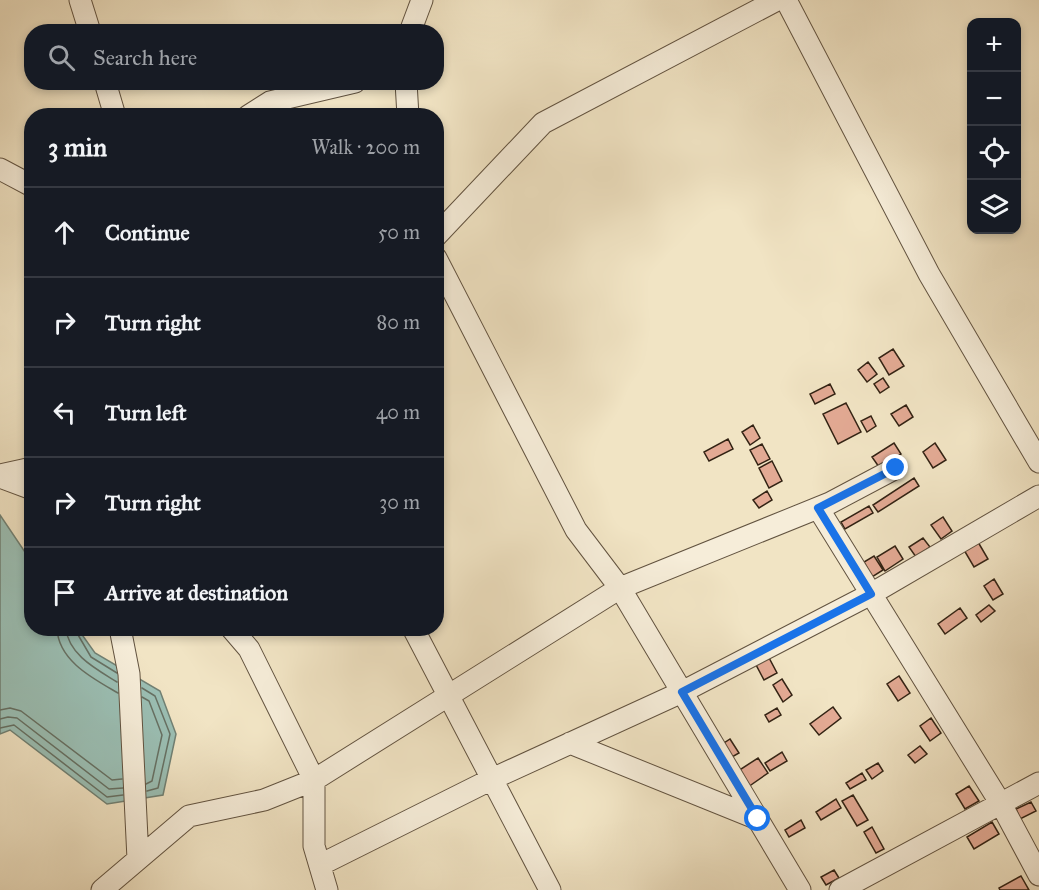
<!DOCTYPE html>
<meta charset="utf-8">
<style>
body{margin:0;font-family:"IM FELL Great Primer",serif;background:#20242c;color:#f1f3f6}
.controls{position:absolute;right:18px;top:18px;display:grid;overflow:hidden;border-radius:12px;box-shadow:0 3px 9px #0003}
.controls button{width:54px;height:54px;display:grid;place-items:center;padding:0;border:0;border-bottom:2px solid #363941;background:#171b24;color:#f1f3f6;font:30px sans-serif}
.stop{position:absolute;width:18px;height:18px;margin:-14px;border:4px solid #1a73e8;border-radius:50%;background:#fff}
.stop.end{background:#1a73e8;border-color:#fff;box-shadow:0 2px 6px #0008}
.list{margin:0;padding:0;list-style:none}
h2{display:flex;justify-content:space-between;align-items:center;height:78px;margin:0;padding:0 24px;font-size:26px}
h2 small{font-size:20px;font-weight:400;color:#9ea1a6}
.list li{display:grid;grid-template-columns:39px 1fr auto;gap:18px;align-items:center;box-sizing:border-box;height:90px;padding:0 24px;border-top:2px solid #363941}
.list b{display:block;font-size:22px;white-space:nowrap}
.list em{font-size:20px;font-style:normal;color:#9ea1a6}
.icon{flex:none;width:33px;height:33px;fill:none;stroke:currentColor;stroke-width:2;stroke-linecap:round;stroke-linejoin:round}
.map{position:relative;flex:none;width:1039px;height:890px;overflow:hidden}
.search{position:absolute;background:#171b24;box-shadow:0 3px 9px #0003;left:24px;top:24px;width:420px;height:66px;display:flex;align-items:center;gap:15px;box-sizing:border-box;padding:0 21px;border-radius:24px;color:#9ea1a6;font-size:22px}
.panel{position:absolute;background:#171b24;box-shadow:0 3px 9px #0003;left:24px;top:108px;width:420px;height:528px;border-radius:24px}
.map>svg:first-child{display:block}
.water{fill:#9bbfb4;stroke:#718174;stroke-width:1.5}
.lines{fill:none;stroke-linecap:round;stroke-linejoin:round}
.shore{stroke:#677164;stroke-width:1.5}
.building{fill:#e3aa94;stroke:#332314;stroke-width:1.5}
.minor-casing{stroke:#625340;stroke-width:23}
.minor{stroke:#f6edd9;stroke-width:21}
.route{stroke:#1a73e8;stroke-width:8}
</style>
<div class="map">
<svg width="1039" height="890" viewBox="0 0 1039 890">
<rect width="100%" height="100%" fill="#f1e4c4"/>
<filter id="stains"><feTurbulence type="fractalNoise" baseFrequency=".00333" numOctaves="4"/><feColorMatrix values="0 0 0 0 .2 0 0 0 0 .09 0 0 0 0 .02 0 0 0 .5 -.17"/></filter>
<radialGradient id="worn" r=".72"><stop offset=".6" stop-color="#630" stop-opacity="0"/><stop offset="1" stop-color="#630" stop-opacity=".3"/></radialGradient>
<path class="water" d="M0,515l31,46 1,67 46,1 17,24 65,38 16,43 -13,61 -56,9 -97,-74 -10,4z"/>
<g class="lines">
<path class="shore" d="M57,628c1,33 37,51 61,65
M66,628c2,27 32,42 51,54
M74,628l17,29 26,16
M142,688l13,8 15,38 -12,54 -11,3
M142,697l7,4 13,34 -10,46 -6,3
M0,710l10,-2 11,3 91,69 10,-1
M0,719l8,-2 9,1 92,71 14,-1
M0,728l14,-3 93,72 16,-2"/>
</g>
<path class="building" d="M893,349l11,17 -15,9 -10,-17z
M868,362l9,12 -10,8 -9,-12z
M883,378l6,9 -9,6 -6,-9z
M830,384l5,10 -20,10 -5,-10z
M846,403l15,29 -23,12 -15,-30z
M906,405l7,12 -14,9 -8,-12z
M871,416l5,10 -9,6 -6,-11z
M753,425l7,13 -10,7 -8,-13z
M728,439l5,10 -24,12 -5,-9z
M894,443l7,11 -22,13 -7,-10z
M935,443l11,17 -13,8 -10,-16z
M762,444l8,15 -12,6 -8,-15z
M772,461l10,20 -13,7 -10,-20z
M914,478l5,8 -41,26 -5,-7z
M767,491l5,9 -13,8 -6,-8z
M869,506l4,7 -28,16 -4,-7z
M943,517l9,14 -11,8 -10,-14z
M923,538l7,9 -14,10 -7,-10z
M978,542l10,17 -14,8 -10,-17z
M895,546l8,13 -18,12 -8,-14z
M874,556l9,14 -11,7 -8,-15z
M994,579l9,15 -10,6 -9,-14z
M989,605l6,6 -14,11 -5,-7z
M960,608l7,10 -22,16 -7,-10z
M767,654l10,19 -13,7 -10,-19z
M899,676l11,17 -12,8 -11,-17z
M782,679l10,16 -9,7 -10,-17z
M833,707l8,11 -22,17 -9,-11z
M777,708l4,7 -12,7 -4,-7z
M931,718l10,15 -11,8 -10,-15z
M730,739l9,14 -7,4 -8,-14z
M920,746l7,8 -12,9 -7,-8z
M782,752l5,9 -17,10 -5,-8z
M758,758l10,15 -20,14 -10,-16z
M878,763l5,8 -11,8 -6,-9z
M862,773l4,7 -16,9 -4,-6z
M969,786l10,15 -14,8 -9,-15z
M853,795l15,25 -11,6 -15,-25z
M836,799l5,9 -20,12 -5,-8z
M1031,802l5,9 -16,8 -4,-10z
M801,820l4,8 -16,9 -4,-7z
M992,822l7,12 -25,15 -7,-12z
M872,827l12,22 -8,4 -12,-21z
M834,870l5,8 -13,7 -5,-8z
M1021,876l8,14h-29l-1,-2z"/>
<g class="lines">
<g class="minor-casing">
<path id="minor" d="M80,0l10,32
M786,0l143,274 110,188
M410,32l12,-32
M105,82l10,34
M406,82l2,34
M248,116l22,-14 85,-20
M0,169l32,17
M436,236l107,-113 234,-123
M436,258l140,272 44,58 180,302
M0,475l32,-7
M0,477l32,12
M818,508l183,296 38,71
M120,628l9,46 9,185
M231,628l18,21 65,131v66l13,44
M413,628l137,262
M570,743l188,76
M320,865l172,-86 190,-87 189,-98 168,-98
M102,890l87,-74 75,-16 50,-20 306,-192 210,-85 66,-35
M840,890l199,-107"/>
</g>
<use href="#minor" class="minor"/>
</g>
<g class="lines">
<path class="route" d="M758,819l-76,-127 189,-98 -53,-86 78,-40"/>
</g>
<rect width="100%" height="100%" filter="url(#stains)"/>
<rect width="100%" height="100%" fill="url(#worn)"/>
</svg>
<div class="controls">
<button>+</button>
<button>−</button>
<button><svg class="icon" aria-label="locate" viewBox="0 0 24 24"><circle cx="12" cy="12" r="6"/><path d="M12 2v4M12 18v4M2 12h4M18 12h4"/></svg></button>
<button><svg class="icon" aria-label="layers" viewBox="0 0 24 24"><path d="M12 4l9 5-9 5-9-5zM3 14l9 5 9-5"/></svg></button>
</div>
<div class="stop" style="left:758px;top:819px"></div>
<div class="stop end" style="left:896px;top:468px"></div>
<div class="search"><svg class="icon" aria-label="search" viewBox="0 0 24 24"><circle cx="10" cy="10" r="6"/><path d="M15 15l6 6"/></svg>Search here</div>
<section class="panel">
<h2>3 min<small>Walk · 200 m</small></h2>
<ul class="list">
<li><svg class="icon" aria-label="ahead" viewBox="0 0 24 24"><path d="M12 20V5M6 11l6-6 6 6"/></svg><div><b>Continue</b></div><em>50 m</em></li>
<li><svg class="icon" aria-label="right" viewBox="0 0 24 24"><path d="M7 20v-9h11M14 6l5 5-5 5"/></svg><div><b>Turn right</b></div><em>80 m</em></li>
<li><svg class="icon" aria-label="left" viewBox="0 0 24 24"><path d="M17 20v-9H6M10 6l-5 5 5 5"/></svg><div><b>Turn left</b></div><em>40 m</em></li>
<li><svg class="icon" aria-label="right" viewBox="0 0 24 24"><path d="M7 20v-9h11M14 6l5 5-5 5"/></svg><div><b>Turn right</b></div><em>30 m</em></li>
<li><svg class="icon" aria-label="arrive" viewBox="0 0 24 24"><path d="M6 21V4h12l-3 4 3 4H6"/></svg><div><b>Arrive at destination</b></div></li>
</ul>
</section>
</div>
